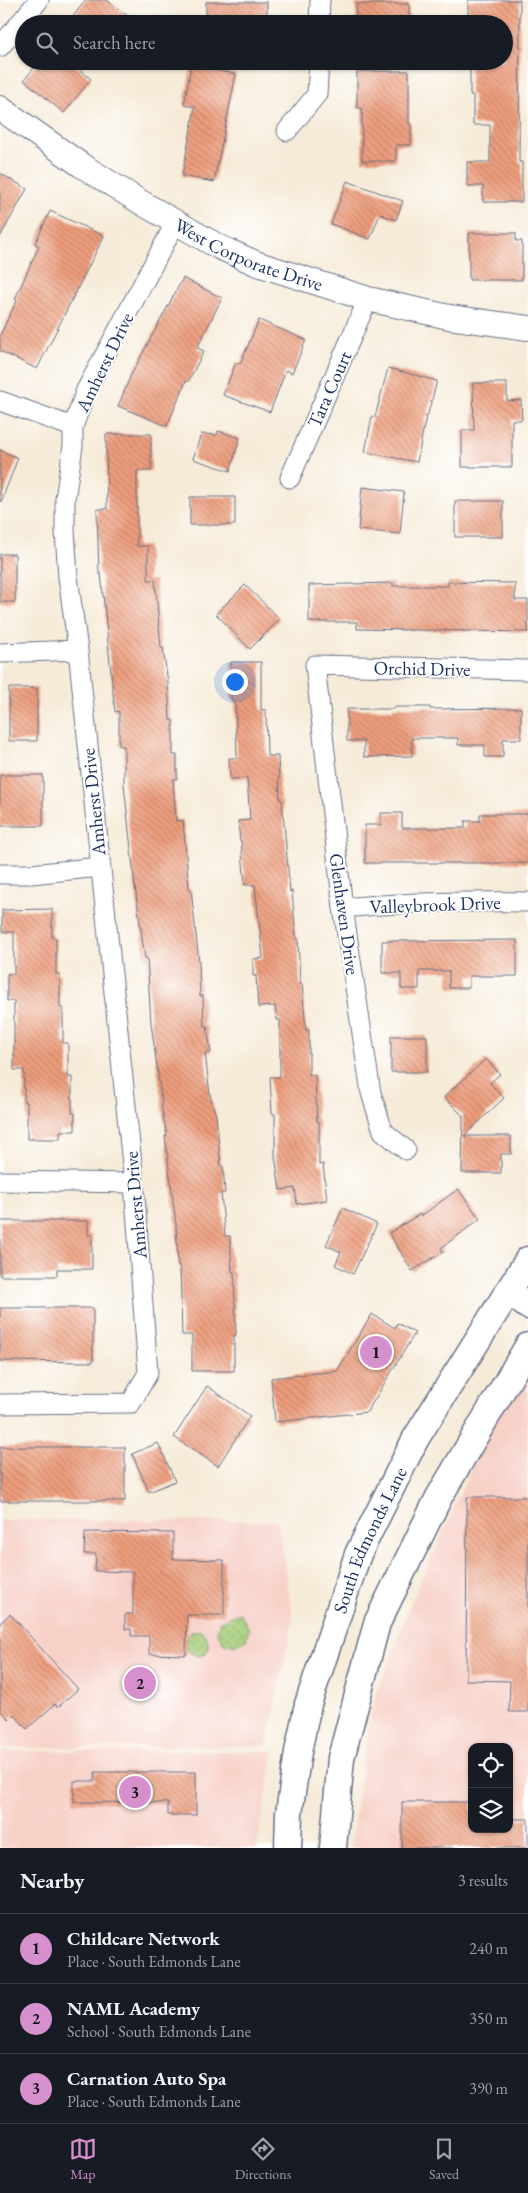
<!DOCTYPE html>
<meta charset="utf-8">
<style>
body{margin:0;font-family:"EB Garamond",serif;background:#20242c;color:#f1f3f6}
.controls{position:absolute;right:15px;bottom:15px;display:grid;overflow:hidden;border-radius:10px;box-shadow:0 1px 4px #0004}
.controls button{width:45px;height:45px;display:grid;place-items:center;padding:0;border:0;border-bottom:1px solid #363941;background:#171b24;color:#f1f3f6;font:25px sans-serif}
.you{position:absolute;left:234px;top:681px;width:18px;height:18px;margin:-12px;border:4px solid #fff;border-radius:50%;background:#1a73e8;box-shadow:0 0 0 8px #1a73e833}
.badge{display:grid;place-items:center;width:32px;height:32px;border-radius:50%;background:#d690ce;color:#111;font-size:16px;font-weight:700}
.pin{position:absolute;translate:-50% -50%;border:2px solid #fff;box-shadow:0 1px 5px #0006}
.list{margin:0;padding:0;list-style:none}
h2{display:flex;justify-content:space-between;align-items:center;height:65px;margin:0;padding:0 20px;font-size:21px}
h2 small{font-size:16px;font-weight:400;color:#9ea1a6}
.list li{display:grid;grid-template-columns:32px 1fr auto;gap:15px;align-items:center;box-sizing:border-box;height:70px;padding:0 20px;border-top:1px solid #363941}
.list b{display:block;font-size:19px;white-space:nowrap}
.list p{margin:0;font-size:16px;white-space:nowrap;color:#9ea1a6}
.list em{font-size:16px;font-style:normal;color:#9ea1a6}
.icon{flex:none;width:28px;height:28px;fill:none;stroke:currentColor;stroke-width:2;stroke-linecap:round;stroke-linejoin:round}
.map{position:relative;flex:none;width:528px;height:1848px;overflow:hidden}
.search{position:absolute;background:#171b24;box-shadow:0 1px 4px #0004;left:15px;right:15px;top:15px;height:55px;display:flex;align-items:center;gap:12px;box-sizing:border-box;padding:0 18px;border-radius:28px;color:#9ea1a6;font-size:19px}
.sheet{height:275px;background:#171b24}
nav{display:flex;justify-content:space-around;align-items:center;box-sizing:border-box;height:70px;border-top:1px solid #363941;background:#171b24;font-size:14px;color:#9ea1a6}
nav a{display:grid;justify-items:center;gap:2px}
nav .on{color:#d690ce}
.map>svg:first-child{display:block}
.built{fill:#f7d1c8;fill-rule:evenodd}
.park{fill:url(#park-dots);stroke:#607e6a}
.building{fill:url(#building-back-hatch)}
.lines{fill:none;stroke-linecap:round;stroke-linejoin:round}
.minor-casing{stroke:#687189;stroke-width:21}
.tertiary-casing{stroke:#687189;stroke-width:26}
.secondary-casing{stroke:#687189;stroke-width:29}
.minor{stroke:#fff;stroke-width:19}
.tertiary{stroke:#fff;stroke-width:24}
.secondary{stroke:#fff;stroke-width:26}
.labels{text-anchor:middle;stroke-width:4;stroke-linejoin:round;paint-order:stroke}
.street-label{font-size:19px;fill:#1b2f5e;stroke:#fff}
</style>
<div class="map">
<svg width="528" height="1848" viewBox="0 0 528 1848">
<defs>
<pattern id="park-dots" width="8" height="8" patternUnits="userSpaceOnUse" patternTransform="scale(1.25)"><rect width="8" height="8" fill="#a4cc77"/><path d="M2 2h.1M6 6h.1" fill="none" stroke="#85a665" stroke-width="1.8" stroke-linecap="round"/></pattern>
<pattern id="building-back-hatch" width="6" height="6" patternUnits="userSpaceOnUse" patternTransform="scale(1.25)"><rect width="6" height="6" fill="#ee9d7b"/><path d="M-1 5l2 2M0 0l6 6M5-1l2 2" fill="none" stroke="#c08068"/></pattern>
</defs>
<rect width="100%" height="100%" fill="#fff"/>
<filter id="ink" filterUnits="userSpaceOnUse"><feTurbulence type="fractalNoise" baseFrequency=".02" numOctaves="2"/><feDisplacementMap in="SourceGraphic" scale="10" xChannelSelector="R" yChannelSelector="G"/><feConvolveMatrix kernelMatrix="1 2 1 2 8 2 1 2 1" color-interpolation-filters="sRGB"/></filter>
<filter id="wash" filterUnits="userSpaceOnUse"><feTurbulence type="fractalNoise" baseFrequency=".0096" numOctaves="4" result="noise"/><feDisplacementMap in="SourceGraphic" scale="20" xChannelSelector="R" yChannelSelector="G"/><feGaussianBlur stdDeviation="1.12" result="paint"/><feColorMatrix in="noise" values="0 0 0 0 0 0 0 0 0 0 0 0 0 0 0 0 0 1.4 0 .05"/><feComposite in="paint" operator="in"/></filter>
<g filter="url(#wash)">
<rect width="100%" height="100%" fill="#f6ebd8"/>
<path class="built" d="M528,1365v483h-178l21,-139 43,-114 76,-167zM472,1747h37v82h-37z
M0,1520l278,1 15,98 -26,127 -267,2z
M0,1751h274l-17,97h-257z"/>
<path class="park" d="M240,1613l9,16 -3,11 -11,6 -11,-3 -7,-11 3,-11z
M199,1630l7,5 3,13 -5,7 -7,1 -10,-6v-13l4,-5z"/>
<g id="blocks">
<path class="building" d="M86,0h21l31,24h-71z
M468,0h52l-1,162h3v40h-39v-16h-16v-24h23v-37h-17v-30h-3v-34h34v-37h-36z
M206,2h61v22l-61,-1z
M356,4h53v20h-53z
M40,61h29l22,18 -27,34 -40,-33z
M191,66l45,8 -22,108 -32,-6 13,-69 -11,-2z
M357,71h52v53h2v21h-15v16h-34v-53h-5z
M0,173l27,16 -27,48z
M347,181l56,20 -7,19 -16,-6 -10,25 -39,-15z
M50,211l54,25 -67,133 -37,-18v-16l17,-35 -2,-1 24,-53 -4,-2z
M469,233h47v8h6v39h-53z
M183,278l39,20 -25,50 7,3 -16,31 -2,-1 -19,45 -49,-20 13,-31z
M259,320l47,20 -14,33 -6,-3 -16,42 -47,-17 13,-33 4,2z
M388,368l49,13 -10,36 -1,-1 -9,46 -52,-10 7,-36 3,1z
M473,383h34v18l14,-1 1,20h-10v47h-50v-37h12z
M218,431l22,7 -10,33 -37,-12 8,-25 16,1z
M106,434h45v37h-14v75h11v34h7l6,68h2l5,35 2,37h3v35h4v24h-4l3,42 7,-1 6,69h2l8,73 1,34h3l1,30h3l4,27h-6l5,42 6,21 5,50h2l2,27h-4l4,43h5l2,36h2l2,63h-2v36h-42v-36h-10l-2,-69h-2l-2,-42 -11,-88h2l-6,-32h1l-11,-81 -4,-65h-2l-10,-71 -11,-103v-38h-5v-35l-4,1 -14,-138h-2l-2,-65h10z
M0,450l18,8 -17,44 -1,-1z
M362,487l42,5 -4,42 -42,-4z
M190,497h45v28h-45z
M455,501h48v36h-48z
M0,554h15v48h-15z
M448,582l67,1v17h13v32l-171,-3v-7h-48v-37l84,-2v3h55z
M245,585l35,34 -30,30 -34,-35z
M231,662h30v48h5l1,46h11l2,44h2l8,92 2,-1 4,47h2l2,46h2l4,46h3v45h6l2,46h2v44l4,-1 4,36 -30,4 -2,-16 -15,2 -5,-34v-42h-3l-2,-37h10v-57h-3l-2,-14 -17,1 -2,-31h-3v-17l10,-1 -8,-73h-10l-4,-44h-1l-2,-20 12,-1 -3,-42 -17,1 -1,-21h8l-2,-58h-4z
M9,688h28v53h-28z
M393,707h37v2l91,-1v31h-18v18h-18v-12h-27v-7h-46v18l-48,1v-16h-17v-32h46z
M0,775h43v51h-43z
M381,813h21v15h63v-7h15v-7h48v49h-163v-38h16z
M52,909v29h4v36h4v34h3v35h5v34h4v36h3v18h-15v8h-33v-37h-3v-32h-10v-69h-7v-27h7v-42h-12v-22z
M517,940v36h-48v12h-20v-17h-30v18h-18v-16h-19v-32z
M391,1036h36v36h-36z
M486,1059l14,15 -10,9 14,15 -40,38h47v18h-10v19h-39l1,-57 -19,-19z
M458,1189l22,30 -39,29 2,4 -31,19 -23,-38 31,-19 1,2z
M343,1208l34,16 -24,50 -18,-9 6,-13 -15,-7z
M0,1221h88v14h4v34h-35v7h-57z
M0,1308h93v54l-93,-1z
M372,1314l23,14 2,-5 18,10 -48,79 -92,10 -4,-44 66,-7z
M207,1386l43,30 -32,50 -44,-29z
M158,1443l17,38 -26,11 -17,-38z
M0,1447h125v54h-125z
M467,1497h61v215h-19l1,-31 -44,-1z
M85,1532l88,1v26l51,1v55h-37l-1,40 -37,-1v-18h-18v-7h-6v-15h8v-42l-38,-1 1,-17h-12z
M10,1614l68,75 -20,18 -3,-3 -28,25 -13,-15 -5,5 -9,-9v-87z
M95,1772h101v43h-28v-12l-94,-1v-21h21z
M402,1802h70v27h37v-10h19v29h-126z"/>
</g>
</g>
<g filter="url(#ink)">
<use href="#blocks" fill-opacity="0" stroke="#687189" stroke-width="1"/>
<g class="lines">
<g class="minor-casing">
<path id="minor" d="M319,24l1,-24
M0,47l39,-47
M287,131l30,-37 2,-33
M0,401l73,26
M290,478l78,-179
M0,653l78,-3
M0,874h31l69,-7
M343,908c62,-6 123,-7 185,-6
M406,1150l-23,-19 -12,-38 -28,-185 -28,-243 213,5
M0,1181l134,2
M0,1404l131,-1 17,-30 -14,-190 -56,-533 -10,-73 -3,-46v-32l8,-53v-19l13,-37 90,-168"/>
</g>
<g class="tertiary-casing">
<g id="tertiary">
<path id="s1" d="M0,108l81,57 61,38 77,44 39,17 110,35 81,18 79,11"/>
</g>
</g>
<g class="secondary-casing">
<g id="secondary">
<path d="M509,1292l19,14"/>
<path id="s2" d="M288,1848l1,-35 9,-61 10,-48 50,-150 58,-116 112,-178"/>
<path d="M333,1848l8,-90 36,-135 62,-126 89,-151"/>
</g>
</g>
<use href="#minor" class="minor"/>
<use href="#tertiary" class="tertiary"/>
<use href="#secondary" class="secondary"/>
</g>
</g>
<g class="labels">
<g class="street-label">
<text dy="7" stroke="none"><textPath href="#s1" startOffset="290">West Corporate Drive</textPath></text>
<text transform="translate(104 362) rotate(-64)" y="7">Amherst Drive</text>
<text transform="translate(329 389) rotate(-66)" y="7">Tara Court</text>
<text transform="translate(422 668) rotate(1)" y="7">Orchid Drive</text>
<text transform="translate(93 802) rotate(-96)" y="7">Amherst Drive</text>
<text transform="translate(435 904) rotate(-2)" y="7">Valleybrook Drive</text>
<text transform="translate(345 914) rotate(82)" y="7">Glenhaven Drive</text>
<text transform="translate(135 1205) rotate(-95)" y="7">Amherst Drive</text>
<text dy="7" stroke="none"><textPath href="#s2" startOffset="321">South Edmonds Lane</textPath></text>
</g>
</g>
</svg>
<div class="controls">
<button><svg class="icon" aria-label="locate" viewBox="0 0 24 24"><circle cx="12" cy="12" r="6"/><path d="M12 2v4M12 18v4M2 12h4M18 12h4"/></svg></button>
<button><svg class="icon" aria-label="layers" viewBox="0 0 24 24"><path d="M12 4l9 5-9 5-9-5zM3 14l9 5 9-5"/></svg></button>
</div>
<div class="you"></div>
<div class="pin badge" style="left:376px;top:1352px">1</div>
<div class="pin badge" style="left:140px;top:1683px">2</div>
<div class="pin badge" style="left:135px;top:1792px">3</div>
<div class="search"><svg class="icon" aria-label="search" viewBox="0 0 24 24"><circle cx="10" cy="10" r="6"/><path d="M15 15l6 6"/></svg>Search here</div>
</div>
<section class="sheet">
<h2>Nearby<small>3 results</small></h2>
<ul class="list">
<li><span class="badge">1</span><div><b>Childcare Network</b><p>Place · South Edmonds Lane</p></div><em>240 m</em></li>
<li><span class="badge">2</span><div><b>NAML Academy</b><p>School · South Edmonds Lane</p></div><em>350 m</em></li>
<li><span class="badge">3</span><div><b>Carnation Auto Spa</b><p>Place · South Edmonds Lane</p></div><em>390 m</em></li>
</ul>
</section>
<nav>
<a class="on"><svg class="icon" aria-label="map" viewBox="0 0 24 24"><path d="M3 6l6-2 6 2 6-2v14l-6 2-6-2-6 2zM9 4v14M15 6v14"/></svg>Map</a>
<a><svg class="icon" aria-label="directions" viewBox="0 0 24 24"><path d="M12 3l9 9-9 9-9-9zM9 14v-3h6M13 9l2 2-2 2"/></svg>Directions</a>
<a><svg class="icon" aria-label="saved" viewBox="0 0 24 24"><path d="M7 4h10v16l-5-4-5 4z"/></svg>Saved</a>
</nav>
